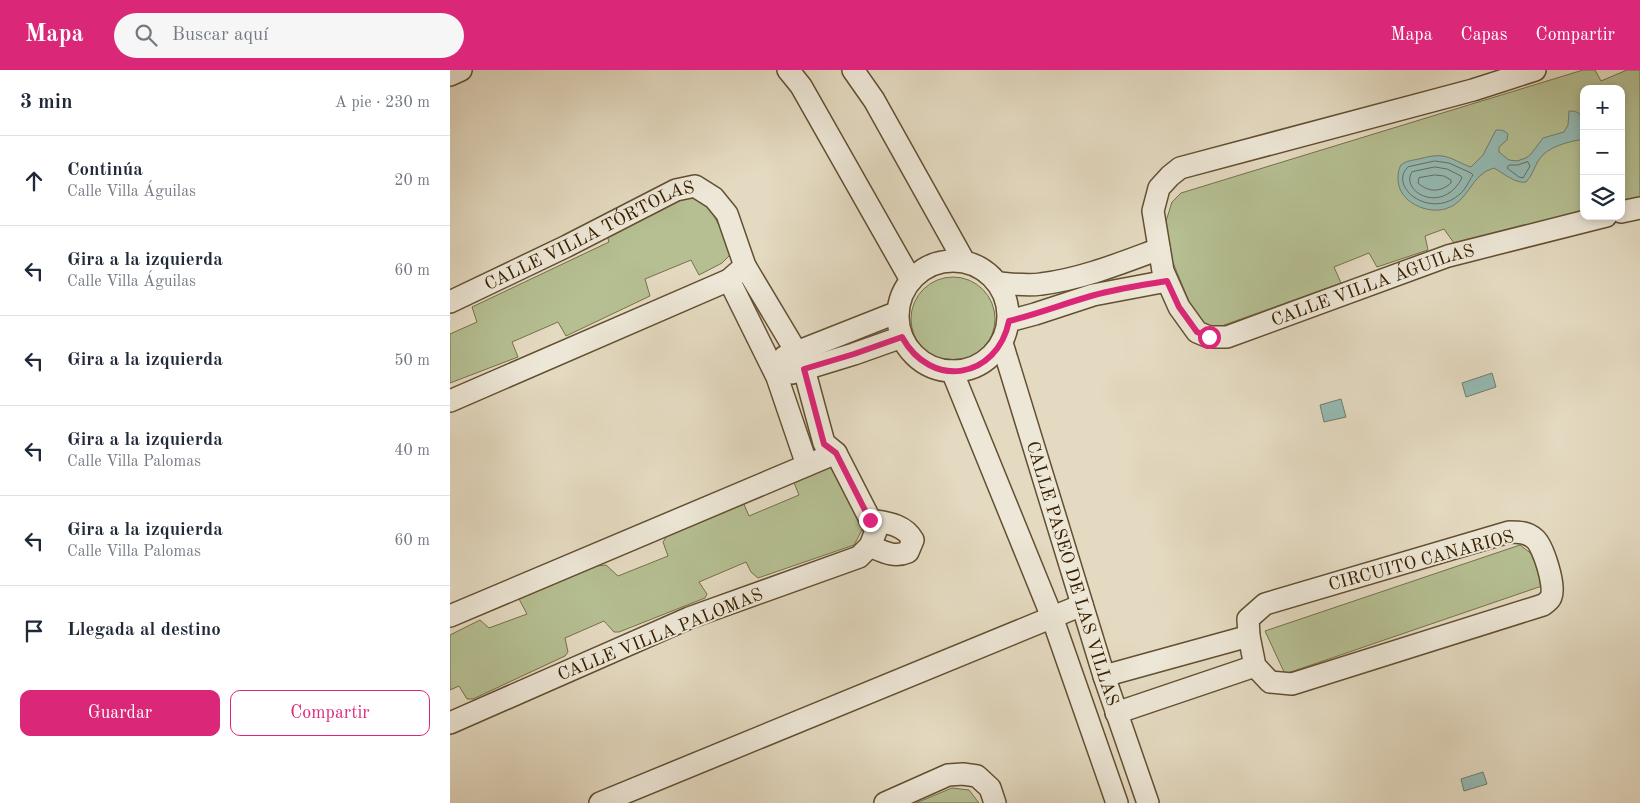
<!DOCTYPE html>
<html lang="es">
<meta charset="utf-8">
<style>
body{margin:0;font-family:"Old Standard TT",serif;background:#f6f6f7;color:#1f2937}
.controls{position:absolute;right:15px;top:15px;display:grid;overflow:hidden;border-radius:10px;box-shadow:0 2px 8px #0003}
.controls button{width:45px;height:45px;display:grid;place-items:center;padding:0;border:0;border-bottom:1px solid #e0e1e3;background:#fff;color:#1f2937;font:25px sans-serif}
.stop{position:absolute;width:15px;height:15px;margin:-11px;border:4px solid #db2777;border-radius:50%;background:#fff}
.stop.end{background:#db2777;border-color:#fff;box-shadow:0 1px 5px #0008}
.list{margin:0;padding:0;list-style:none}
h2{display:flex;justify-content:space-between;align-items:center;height:65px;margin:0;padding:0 20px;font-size:21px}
h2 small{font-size:16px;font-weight:400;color:#747a83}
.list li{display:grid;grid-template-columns:32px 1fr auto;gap:15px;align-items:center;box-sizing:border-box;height:90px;padding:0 20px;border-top:1px solid #e0e1e3}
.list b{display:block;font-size:19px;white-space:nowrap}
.list p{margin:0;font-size:16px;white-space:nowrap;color:#747a83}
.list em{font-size:16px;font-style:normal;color:#747a83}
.actions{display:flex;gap:10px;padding:15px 20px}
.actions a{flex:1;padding:11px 0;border:1px solid #db2777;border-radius:10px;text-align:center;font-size:18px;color:#db2777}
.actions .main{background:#db2777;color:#fff}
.icon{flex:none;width:28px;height:28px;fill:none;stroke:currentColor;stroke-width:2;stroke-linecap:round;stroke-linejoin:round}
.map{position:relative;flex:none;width:1190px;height:733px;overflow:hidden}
header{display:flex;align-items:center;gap:30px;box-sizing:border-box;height:70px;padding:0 25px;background:#db2777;color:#fff}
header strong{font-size:24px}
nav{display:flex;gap:28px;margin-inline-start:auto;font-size:18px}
.search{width:350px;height:45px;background:#f6f6f7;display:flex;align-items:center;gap:12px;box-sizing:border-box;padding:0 18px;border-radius:28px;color:#747a83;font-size:19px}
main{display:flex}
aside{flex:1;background:#fff}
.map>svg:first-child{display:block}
.green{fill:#b5bf92;stroke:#76704a}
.water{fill:#95bab4;stroke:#707d6c}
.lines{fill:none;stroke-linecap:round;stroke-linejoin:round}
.shore{stroke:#666e5a;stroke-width:1}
.minor-casing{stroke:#634f31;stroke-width:24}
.minor{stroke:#ede7d7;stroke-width:21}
.route{stroke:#db2777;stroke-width:6}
.labels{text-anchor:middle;stroke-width:4;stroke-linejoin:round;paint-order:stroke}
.street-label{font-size:18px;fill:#382101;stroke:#ede7d7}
</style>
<header>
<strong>Mapa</strong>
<div class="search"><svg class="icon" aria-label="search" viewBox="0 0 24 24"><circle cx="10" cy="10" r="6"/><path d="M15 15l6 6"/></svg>Buscar aquí</div>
<nav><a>Mapa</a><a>Capas</a><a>Compartir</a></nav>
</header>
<main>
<aside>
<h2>3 min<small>A pie · 230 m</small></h2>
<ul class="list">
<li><svg class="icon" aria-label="ahead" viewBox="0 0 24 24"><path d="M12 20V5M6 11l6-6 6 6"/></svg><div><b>Continúa</b><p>Calle Villa Águilas</p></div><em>20 m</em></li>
<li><svg class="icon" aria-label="left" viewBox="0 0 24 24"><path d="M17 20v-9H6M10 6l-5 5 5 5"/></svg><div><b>Gira a la izquierda</b><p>Calle Villa Águilas</p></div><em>60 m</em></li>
<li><svg class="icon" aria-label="left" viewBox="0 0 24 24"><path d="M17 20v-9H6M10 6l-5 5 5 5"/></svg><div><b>Gira a la izquierda</b></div><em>50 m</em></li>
<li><svg class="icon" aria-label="left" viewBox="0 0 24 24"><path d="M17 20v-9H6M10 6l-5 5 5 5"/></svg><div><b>Gira a la izquierda</b><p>Calle Villa Palomas</p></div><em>40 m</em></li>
<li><svg class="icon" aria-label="left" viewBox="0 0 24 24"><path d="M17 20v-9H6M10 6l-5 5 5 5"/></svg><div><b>Gira a la izquierda</b><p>Calle Villa Palomas</p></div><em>60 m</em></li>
<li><svg class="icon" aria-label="arrive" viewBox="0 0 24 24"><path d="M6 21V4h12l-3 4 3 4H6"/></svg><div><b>Llegada al destino</b></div></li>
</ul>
<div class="actions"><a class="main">Guardar</a><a>Compartir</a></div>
</aside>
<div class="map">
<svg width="1190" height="733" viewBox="0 0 1190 733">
<rect width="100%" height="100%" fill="#e4dac1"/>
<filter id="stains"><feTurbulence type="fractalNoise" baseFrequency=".004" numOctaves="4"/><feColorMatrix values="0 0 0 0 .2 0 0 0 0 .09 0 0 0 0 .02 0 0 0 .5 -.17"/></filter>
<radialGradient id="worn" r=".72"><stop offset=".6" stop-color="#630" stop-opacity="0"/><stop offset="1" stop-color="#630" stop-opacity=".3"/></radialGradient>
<path class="green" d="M1133,0h12l6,11 26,-11h13v127l-19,4v-112h-37v122l-130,32 -10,-14 -19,7 3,14 -51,17 -8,-14 -35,14 7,16 -125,45 -18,-5 -27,-65 -5,-37 6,-19 9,-9z
M240,128l10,1 8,5 21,41 1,10 -8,8 -23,12 -8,-15 -46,19 5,17 -84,40 -8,-14 -46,20 6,15 -68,26v-49l27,-12 -5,-15 137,-65 -3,-10 61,-28z
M461 249a42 42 0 1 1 84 0a42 42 0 1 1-84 0Z
M376,396h7l31,57 -2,7 -8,15 -96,33 -7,-6 -5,-10 -47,20 8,12 -2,4 -86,34h-5l-10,-11 -39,17 3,14 -3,4 -92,43h-6l-8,-13 -9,4v-55l30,-15 9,8 38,-14 -8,-15 78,-33 9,-1 12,11 50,-20 -5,-14 4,-6 76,-34 6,14 50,-21 -6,-15z
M1070,475l13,10 9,31 -257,88 -20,-43z
M502,718l17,2 10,13h-63z"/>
<path class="water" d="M1119,41c17,-1 15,15 15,28 -16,3 -37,7 -46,22 -4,7 -6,15 -12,21 -10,2 -23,-9 -32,-14 -24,6 -25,35 -49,41 -19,5 -46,-7 -47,-29 0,-5 0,-10 3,-15 4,-4 13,-5 18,-6 8,-2 15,-4 23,-3 10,1 19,8 29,11l12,-12 13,-25c5,0 8,0 12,4l-1,6 -8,7v5l10,8 8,1 9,-3 5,-4 12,-16 21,-6 4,-7z
M1042,303l4,14 -30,10 -4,-14z
M891,329l5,18 -22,5 -4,-17z
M1033,702l4,12 -23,7 -3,-12z"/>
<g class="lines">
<path class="shore" d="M985,91l14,2 22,10 2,2c-4,6 -8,15 -13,19 -30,27 -73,-8 -52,-27z
M1078,92l2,4 -7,12 -4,-1 -12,-9 2,-3h8z
M985,97l12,2 14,7 1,2c-20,38 -63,13 -50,-6z
M985,105l9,1 7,4v3c-10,9 -22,10 -33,0l1,-5z"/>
<g class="minor-casing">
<g id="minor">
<path d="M338,0l13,16 110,194"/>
<path d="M403,0l21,30 90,161"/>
<path id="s1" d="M1085,0l-62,20 -293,78 -10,8 -11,12 -6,23 10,60 16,36 18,25 12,5h18l221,-81 158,-40"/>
<path d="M0,5l11,-5"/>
<path d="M1171,142l19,-4"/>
<circle cx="503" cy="246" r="55"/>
<path d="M279,210l48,97 30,88"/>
<path d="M549,213c14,1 29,3 42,1 41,-5 80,-21 118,-35"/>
<path id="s2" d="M0,232l117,-56 109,-56 19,-4 19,12 13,16 18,52 52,87 7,16 20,74 12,10 40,78 -6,15 -11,11 -170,61 -239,105"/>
<path d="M559,251l26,-7 58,-19 74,-14"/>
<path id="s3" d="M552,273l102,333 44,127"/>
<path d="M334,287l114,-45"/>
<path d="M502,301l100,246 65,186"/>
<path d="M342,303l62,-19 48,-17"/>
<path d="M0,331l279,-121 16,-14"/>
<path d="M420,450c17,3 34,4 43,20l-5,12c-14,6 -24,0 -38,-6"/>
<path d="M1059,462c10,0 18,0 26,7 8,7 21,47 16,58 -1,3 -5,6 -8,8l-251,79 -22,-2 -15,-16 -6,-30 -1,-17 17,-15z"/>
<path d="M0,546l386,-163"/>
<path d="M654,606l145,-40"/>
<path d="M666,643l139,-47"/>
<path d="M150,733l482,-198"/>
<path d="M435,733l63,-28 15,-1 14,2 13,12 5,15"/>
</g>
</g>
<use href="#minor" class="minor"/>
</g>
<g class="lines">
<path class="route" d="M420,450l-34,-67 -12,-9 -20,-75 50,-15 48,-17c29,53 95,42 107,-16 28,-7 54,-17 82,-25 25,-7 50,-11 76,-15l12,26 18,25 12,5"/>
</g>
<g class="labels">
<g class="street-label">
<text dy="6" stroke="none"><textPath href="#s2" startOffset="155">CALLE VILLA TÓRTOLAS</textPath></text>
<text dy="6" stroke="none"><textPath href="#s1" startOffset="738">CALLE VILLA ÁGUILAS</textPath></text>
<text transform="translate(971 490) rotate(-15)" y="6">CIRCUITO CANARIOS</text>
<text dy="6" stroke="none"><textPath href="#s3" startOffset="241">CALLE PASEO DE LAS VILLAS</textPath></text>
<text transform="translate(210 564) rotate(-22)" y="6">CALLE VILLA PALOMAS</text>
</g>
</g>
<rect width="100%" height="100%" filter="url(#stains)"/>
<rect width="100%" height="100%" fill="url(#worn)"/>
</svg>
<div class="controls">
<button>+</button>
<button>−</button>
<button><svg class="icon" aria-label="layers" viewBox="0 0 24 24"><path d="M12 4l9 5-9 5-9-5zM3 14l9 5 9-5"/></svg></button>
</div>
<div class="stop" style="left:759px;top:267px"></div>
<div class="stop end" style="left:420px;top:450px"></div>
</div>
</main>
